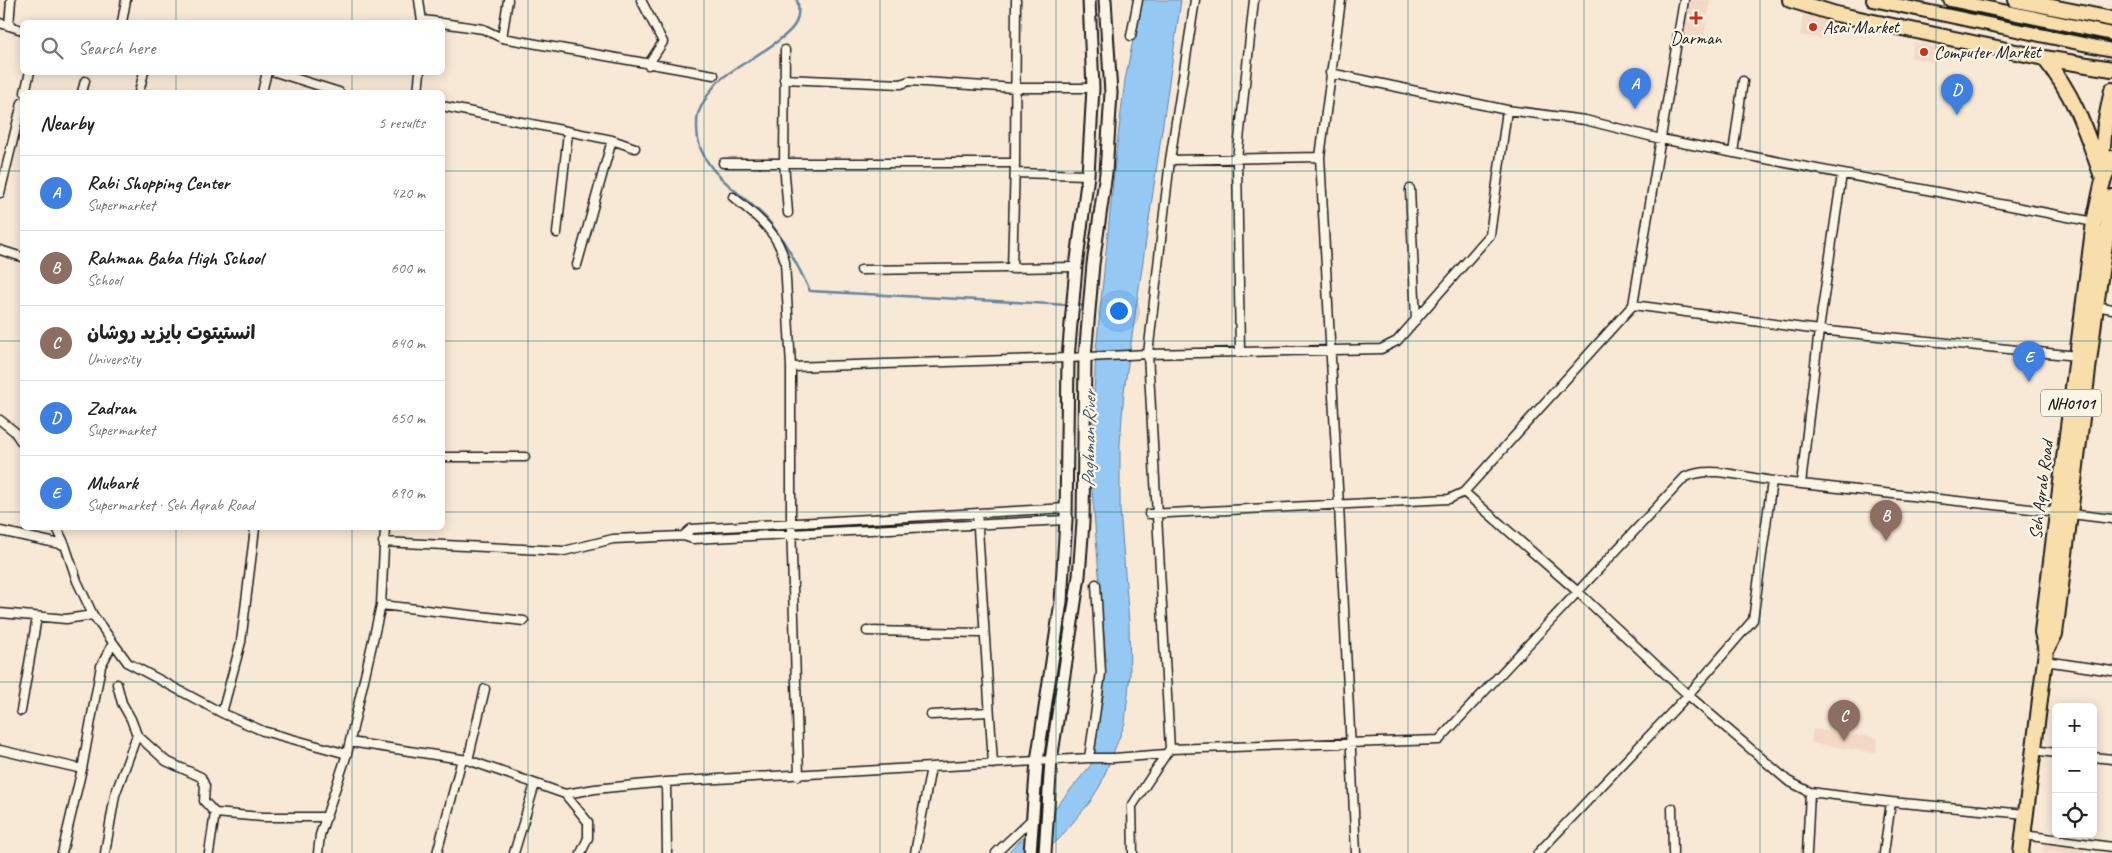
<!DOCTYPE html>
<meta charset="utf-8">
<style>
body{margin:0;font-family:Caveat,"Playpen Sans Arabic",sans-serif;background:#f2f2f2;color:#222}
.controls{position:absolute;right:15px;bottom:15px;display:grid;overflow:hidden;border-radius:8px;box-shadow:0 2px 12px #0003}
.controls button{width:45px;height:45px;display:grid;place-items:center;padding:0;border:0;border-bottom:1px solid #e0e0e0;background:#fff;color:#222;font:25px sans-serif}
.you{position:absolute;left:1118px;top:310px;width:18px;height:18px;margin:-12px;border:4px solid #fff;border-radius:50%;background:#1a73e8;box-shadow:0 0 0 8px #1a73e833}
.badge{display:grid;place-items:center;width:32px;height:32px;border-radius:50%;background:#0b8043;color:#fff;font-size:16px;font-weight:700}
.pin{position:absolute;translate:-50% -41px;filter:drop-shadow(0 1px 2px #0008)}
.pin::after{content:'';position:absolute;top:26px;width:18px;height:15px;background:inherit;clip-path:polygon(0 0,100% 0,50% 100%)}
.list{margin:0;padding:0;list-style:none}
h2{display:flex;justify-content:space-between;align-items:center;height:65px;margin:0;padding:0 20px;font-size:21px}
h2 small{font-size:16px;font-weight:400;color:#767676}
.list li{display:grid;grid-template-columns:32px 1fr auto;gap:15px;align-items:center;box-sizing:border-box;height:75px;padding:0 20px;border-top:1px solid #e0e0e0}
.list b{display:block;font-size:19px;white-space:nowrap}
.list p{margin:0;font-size:16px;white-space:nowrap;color:#767676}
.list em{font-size:16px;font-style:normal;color:#767676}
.icon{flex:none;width:28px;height:28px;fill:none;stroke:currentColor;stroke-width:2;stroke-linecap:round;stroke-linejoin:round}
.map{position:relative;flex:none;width:2112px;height:853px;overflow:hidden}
.search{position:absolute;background:#fff;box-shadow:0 2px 12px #0003;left:20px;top:20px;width:425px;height:55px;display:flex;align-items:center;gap:12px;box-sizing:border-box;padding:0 18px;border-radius:8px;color:#767676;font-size:19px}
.panel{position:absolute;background:#fff;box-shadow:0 2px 12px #0003;left:20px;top:90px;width:425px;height:440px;border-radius:8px}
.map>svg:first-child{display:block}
.built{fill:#f3d8c5}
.water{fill:#95c9f3;stroke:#65849d}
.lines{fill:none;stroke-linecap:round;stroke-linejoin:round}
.stream{stroke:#65849d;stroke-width:2.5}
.minor-casing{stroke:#1c1c1c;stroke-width:11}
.secondary-casing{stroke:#1c1c1c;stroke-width:15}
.primary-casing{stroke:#1c1c1c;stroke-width:16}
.trunk-casing{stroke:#1c1c1c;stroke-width:18}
.minor{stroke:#fcf5e5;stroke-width:8}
.secondary{stroke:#fcf5e5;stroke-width:11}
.primary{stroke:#f8deab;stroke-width:12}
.trunk{stroke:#f8deab;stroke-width:14}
.grid{fill:none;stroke:#0f766e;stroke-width:1;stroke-opacity:0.55}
.poi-dot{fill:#c8321e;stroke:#fcf5e5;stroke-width:2}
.labels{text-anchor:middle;stroke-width:4.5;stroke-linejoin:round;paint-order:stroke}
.shield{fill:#fcf5e5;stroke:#5f5d58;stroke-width:1}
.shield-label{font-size:16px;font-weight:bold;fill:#1c1c1c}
.poi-label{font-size:18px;fill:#1c1c1c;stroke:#fcf5e5;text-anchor:start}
.street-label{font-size:18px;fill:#1c1c1c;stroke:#fcf5e5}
.water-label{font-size:19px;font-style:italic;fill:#465967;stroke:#fcf5e5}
</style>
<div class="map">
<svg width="2112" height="853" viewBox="0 0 2112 853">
<rect width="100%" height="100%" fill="#f8e8d6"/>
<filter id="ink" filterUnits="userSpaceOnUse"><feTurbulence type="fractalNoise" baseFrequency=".02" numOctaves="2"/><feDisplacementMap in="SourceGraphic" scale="10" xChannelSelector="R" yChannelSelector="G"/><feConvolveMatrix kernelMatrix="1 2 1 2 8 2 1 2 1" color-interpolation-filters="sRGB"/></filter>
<g filter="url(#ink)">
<path class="built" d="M1688,0h22l-6,39 -21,-3z
M1803,15l23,4 -2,20 -24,-4z
M1914,42l24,6 -3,14 -25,-5z
M1813,729l65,9 -2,15 -65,-10z
M2044,843l40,5v5h-41z"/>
<path class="water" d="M1141,0h40l-57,391 -4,53v66l9,113 1,51 -5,49 -24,61 -11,18 -31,37 -15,14h-37l49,-46 35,-42 12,-69 3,-36 -15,-183 2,-63 3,-64 20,-197 9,-73z"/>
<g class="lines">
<path class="stream" d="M797,0c2,6 2,16 -1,22 -6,17 -60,44 -75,57 -9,8 -19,24 -23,35 -1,4 -1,11 -1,15 0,42 45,63 70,90 18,21 31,47 43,72l259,14
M1075,305l12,1"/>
<g class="minor-casing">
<path id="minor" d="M419,0l3,22
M641,0l22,42 -15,23
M1341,0l-21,157 19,349 17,347
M422,20l17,2
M122,22l4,-22
M0,23l22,7
M442,23l41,6 19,9 212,37
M9,26l2,-26
M1131,36l7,-36
M502,38l6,-38
M785,50l-1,113 4,50
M275,72l64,20
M1330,73l177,37 78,10 76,19 433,83
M784,79l117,5 8,-3 106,7h78
M25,92l5,-20
M82,92l3,-11
M139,92l5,-20
M262,92l5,-20
M418,92l2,-20
M442,106l170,34 23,8
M1733,153l10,-72
M1170,160l150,-3
M723,163h292
M1015,173l73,2
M1410,189l6,131
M0,193l22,-90
M733,197c23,19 45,34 52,65l6,105v157l8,252
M557,233l11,-101
M0,250l22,7
M577,265l35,-125
M1012,269l3,-106 1,-163
M861,270l215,-3
M1633,305l186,25 258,26
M2096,306l16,3
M1240,352l-3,-193 17,-159
M791,367l277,-9 80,-4 233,-5 16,-8 93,-106 17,-125
M0,420l14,11 8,12
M442,457h83
M1801,484l18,-154 23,-156
M1464,492l114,100 110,103 100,86 22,11 81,10 135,12
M977,513l16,251
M1149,514l300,-15 15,-7 169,-187 51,-305
M2071,514l41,5
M57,528l8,17 12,36 16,34 35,48 94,50 41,18 84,23
M0,531l65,14
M683,536l8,-7 376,-21
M383,542l181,9 49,-12 70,-3 10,3 373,-19
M381,605l143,16
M0,613l66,6 27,-4
M867,631l116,2
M2045,661l67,10
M117,684l5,19 9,16 6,16 29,26 35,16 4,9 -1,15 11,12 48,4h64
M21,711l16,-94
M222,713l19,-71 14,-114
M931,715l58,-3
M350,742l118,18 97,34 30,-5 71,-7 423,-24h25l52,-4 4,-5 269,-9 246,-263c28,-12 60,1 89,4 95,10 189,21 284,31
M1170,749l-22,-395 22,-194 25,-160
M0,750l82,19
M2034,750l22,3
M2093,757l19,2
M1089,758l12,-85 -5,-89
M468,760l17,-71
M666,782l1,71
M565,794l23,28v16l-7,15
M1672,808l1,45
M2023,835l89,12
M62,853l20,-84 19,-103 12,-23
M105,853l10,-58 22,-60
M209,853l6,-40
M318,853l2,-18 27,-81 34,-149 4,-77
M437,853l25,-94
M514,853l21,-69
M915,853l16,-86
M996,853l37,-35
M1133,853l-1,-47 34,-52
M1538,853l150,-158 65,-75 19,-139
M1807,853l3,-61
M1884,853l7,-51"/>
</g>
<g class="secondary-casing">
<path id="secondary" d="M1030,853l7,-92 24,-159 5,-82 2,-162 8,-91 12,-92 5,-87 -4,-88
M1045,853l6,-93 28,-184 4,-54 2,-165 8,-93 13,-91 5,-80 -6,-93"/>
</g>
<g class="primary-casing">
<path id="primary" d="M1873,0l239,50
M1950,0l162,34"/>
</g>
<g class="trunk-casing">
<path id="trunk" d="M1790,0l46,14 208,44c31,38 41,71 57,116
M2016,0l96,19
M2044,58l68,11
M2101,169l4,-45 7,-34
M2046,651l9,-17 41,-328 16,-109
M2021,853l25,-202 -4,-19 52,-410 8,-37 10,-27"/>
</g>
<use href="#minor" class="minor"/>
<use href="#secondary" class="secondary"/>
<use href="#primary" class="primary"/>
<use href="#trunk" class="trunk"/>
</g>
</g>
<path class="grid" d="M176,0v22M352,0v22M528,0v853M704,0v853M880,0v853M1056,0v853M1232,0v853M1408,0v853M1584,0v853M1760,0v853M1936,0v853M176,72v20M352,72v20M0,171h22M442,171h1670M0,341h22M442,341h1670M0,512h22M442,512h1670M176,528v325M352,528v325M0,682h2112"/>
<g class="poi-dot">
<path d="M1693.5 10.5h5v5h5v5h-5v5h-5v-5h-5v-5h5z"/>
<circle cx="1813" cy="27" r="5"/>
<circle cx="1924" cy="52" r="5"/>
</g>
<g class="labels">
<rect class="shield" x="2041" y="389.5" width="60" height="27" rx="4"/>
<g class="shield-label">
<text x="2071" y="409">NH0101</text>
</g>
<g class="poi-label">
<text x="1823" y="33">Asai Market</text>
<text x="1696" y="44" text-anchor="middle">Darman</text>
<text x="1934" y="58">Computer Market</text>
</g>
<g class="street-label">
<text transform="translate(2041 490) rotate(-83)" y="6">Seh Aqrab Road</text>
</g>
<g class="water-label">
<text transform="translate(1088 439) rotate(-89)" y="7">Paghman River</text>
</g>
</g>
</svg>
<div class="controls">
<button>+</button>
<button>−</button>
<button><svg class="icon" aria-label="locate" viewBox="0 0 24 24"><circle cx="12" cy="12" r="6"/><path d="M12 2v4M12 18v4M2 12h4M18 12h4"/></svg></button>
</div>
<div class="you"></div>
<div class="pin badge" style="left:1635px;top:109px;background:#3f7fe0">A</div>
<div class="pin badge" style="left:1886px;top:541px;background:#8d6e63">B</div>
<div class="pin badge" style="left:1844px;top:741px;background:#8d6e63">C</div>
<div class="pin badge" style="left:1957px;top:115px;background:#3f7fe0">D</div>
<div class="pin badge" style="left:2029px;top:382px;background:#3f7fe0">E</div>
<div class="search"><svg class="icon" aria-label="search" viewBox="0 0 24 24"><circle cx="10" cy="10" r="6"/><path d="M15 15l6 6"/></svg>Search here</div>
<section class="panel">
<h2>Nearby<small>5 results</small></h2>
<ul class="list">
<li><span class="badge" style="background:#3f7fe0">A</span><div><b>Rabi Shopping Center</b><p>Supermarket</p></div><em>420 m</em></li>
<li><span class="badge" style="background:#8d6e63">B</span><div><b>Rahman Baba High School</b><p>School</p></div><em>600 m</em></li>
<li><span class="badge" style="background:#8d6e63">C</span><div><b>انستیتوت بایزید روشان</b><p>University</p></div><em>640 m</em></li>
<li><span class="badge" style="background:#3f7fe0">D</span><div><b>Zadran</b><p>Supermarket</p></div><em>650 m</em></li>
<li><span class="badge" style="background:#3f7fe0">E</span><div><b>Mubark</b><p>Supermarket · Seh Aqrab Road</p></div><em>690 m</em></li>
</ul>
</section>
</div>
